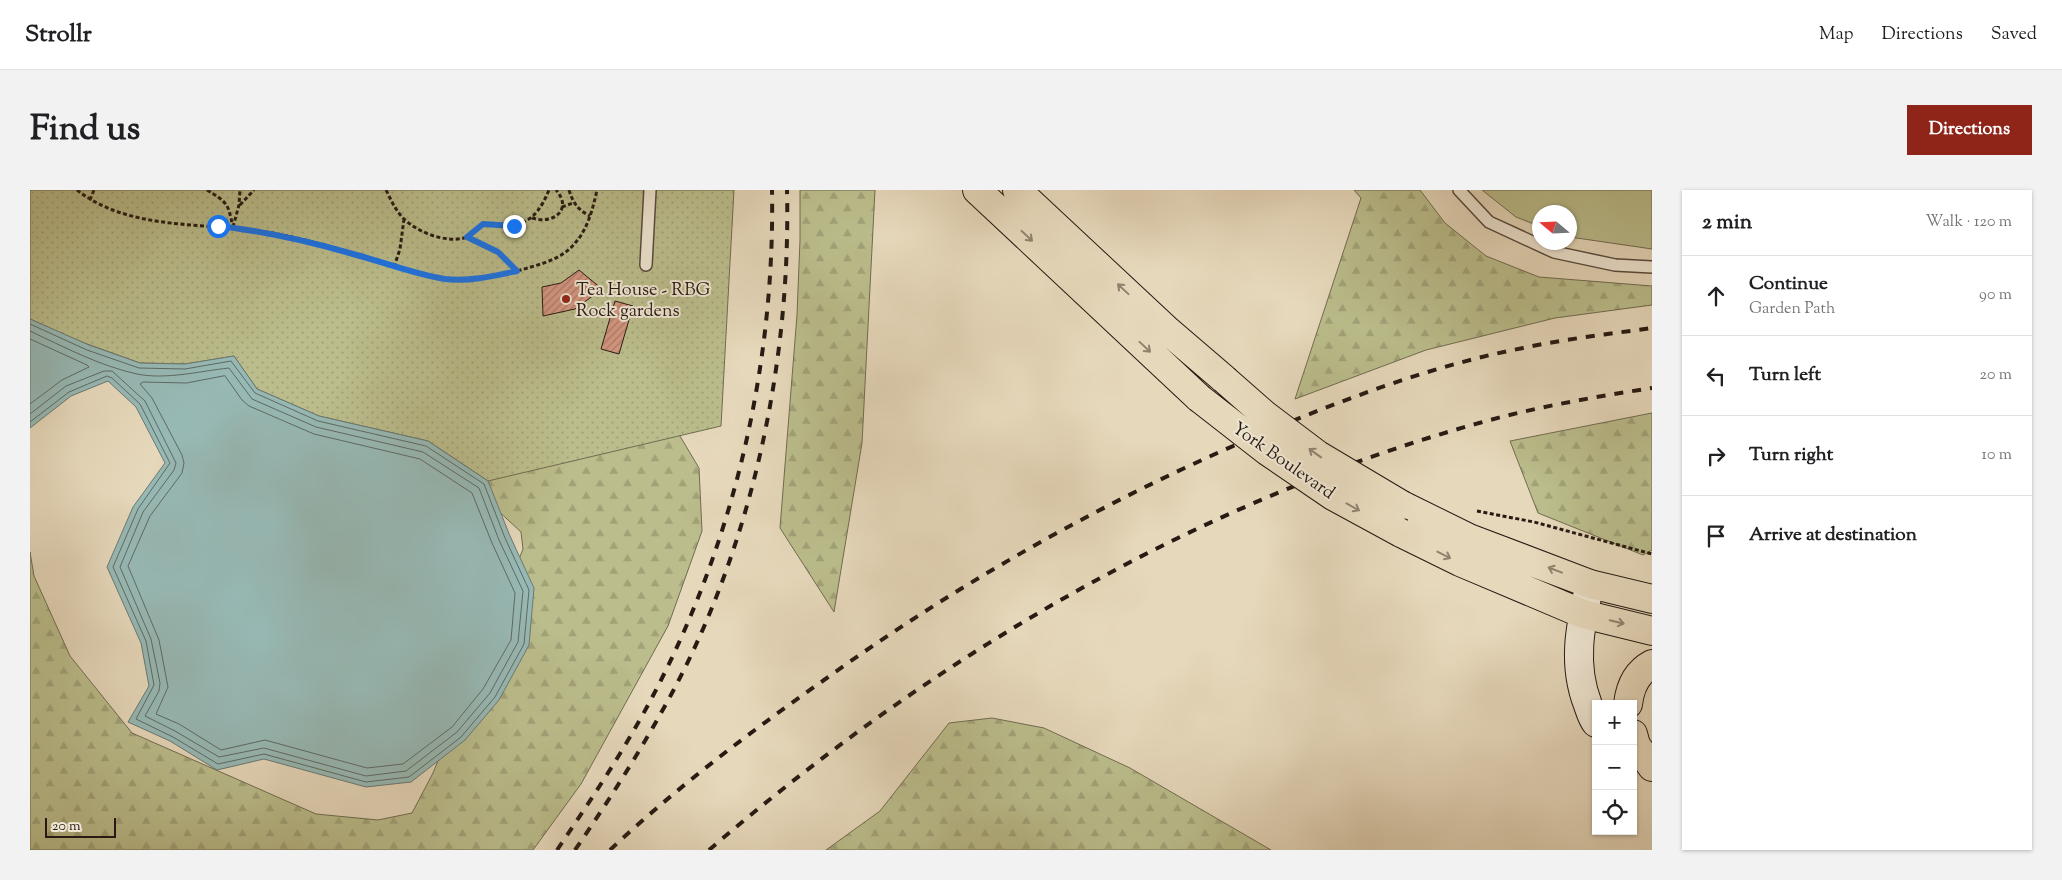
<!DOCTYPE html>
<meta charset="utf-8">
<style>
body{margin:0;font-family:"Sorts Mill Goudy",serif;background:#f2f2f2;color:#202124}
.controls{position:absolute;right:15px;bottom:15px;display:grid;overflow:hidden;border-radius:0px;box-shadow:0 1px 4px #0004}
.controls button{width:45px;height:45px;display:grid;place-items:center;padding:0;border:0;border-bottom:1px solid #e0e0e0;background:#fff;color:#202124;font:25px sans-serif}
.compass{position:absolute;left:1502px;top:15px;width:45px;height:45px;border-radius:50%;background:#fff;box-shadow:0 1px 4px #0004;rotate:289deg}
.scale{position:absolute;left:15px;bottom:12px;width:71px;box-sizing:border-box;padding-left:5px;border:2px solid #261a13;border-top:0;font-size:14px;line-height:18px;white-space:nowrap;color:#261a13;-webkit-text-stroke:4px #efe6d3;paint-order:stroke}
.stop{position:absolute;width:15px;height:15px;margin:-11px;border:4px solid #1a73e8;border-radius:50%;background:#fff}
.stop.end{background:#1a73e8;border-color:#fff;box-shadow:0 1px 5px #0008}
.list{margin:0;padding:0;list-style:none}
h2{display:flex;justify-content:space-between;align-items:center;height:65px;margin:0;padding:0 20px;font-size:21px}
h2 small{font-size:16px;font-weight:400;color:#757577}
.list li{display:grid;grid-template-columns:32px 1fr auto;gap:15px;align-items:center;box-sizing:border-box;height:80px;padding:0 20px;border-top:1px solid #e0e0e0}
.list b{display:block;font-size:19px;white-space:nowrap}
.list p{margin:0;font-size:16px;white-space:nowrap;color:#757577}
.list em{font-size:16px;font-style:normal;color:#757577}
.icon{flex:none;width:28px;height:28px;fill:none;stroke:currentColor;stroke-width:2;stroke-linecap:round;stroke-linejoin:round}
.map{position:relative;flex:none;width:1622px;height:660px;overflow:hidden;border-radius:0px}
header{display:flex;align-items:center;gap:30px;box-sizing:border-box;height:70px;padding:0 25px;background:#fff;border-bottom:1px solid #e0e0e0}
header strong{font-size:24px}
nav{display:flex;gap:28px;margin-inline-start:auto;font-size:18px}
.intro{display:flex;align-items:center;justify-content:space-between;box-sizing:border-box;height:120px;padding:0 30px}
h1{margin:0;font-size:35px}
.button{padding:12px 22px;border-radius:0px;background:#8f2418;color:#fff;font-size:18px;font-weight:700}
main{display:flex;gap:30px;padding:0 30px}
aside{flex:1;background:#fff;border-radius:0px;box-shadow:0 1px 4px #0004}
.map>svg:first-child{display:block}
.green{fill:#bbbd8c;stroke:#706c50}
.forest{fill:url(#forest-firs);stroke:#706c50}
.park{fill:url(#park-dots);stroke:#706c50}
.water{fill:#97b9b5;stroke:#6a7974}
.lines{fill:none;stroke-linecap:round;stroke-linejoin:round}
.shore{stroke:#5e6a64;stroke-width:1}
.building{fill:url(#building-hatch);stroke:#261a13}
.lane-casing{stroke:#564a3d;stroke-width:14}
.secondary-casing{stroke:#261a13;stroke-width:30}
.primary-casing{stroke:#261a13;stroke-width:30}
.path{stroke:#261a13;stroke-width:3;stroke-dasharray:4 2.5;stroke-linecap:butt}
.lane{stroke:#efe6d3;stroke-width:11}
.secondary{stroke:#efe6d3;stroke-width:28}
.primary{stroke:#e6d8bb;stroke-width:28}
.rail{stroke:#261a13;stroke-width:4;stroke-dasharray:9 9;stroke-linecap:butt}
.primary-bridge-casing{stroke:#261a13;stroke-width:30;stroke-linecap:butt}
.primary-bridge{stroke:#e6d8bb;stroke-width:28}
.oneway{stroke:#90826f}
.route{stroke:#1a73e8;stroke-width:6}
.poi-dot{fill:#8f2418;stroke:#efe6d3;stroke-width:2}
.labels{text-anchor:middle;stroke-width:4;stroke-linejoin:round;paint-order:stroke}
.poi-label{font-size:18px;fill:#261a13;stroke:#efe6d3;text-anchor:start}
.street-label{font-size:18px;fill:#261a13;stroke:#efe6d3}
</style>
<header>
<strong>Strollr</strong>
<nav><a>Map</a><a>Directions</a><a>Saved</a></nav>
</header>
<div class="intro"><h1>Find us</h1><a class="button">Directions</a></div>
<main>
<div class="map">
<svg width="1622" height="660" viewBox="0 0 1622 660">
<defs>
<pattern id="forest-firs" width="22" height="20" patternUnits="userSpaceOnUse" patternTransform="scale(1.25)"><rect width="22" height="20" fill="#bbbd8c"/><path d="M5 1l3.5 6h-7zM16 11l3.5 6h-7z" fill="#a1a278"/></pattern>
<pattern id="park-dots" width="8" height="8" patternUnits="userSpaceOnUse" patternTransform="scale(1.25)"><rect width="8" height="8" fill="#bbbd8c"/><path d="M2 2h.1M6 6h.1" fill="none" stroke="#a1a278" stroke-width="1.8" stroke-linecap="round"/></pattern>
<pattern id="building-hatch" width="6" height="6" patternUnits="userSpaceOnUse" patternTransform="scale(1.25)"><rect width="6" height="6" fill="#d49680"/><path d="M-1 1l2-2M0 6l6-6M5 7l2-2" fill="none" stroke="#ac7a68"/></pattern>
</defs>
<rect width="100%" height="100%" fill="#e6d8bb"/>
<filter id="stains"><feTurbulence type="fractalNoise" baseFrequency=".004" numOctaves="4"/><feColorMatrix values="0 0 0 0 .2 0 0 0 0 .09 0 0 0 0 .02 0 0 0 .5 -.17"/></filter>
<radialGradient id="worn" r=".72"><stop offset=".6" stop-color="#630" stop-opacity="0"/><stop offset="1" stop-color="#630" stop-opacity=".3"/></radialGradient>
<path class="green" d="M1452,0h170v59l-82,-12v-25h-30l-1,14 -23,-9z"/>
<path class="forest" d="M0,0l641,231 28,47 3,63 -34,95 -87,158 -48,66h-503v-298l4,24 36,80 62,77 184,81 62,6 34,-7 21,-40 90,-224 -2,-17 -70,-65z
M770,0h75l-13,253 -28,169 -54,-84 17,-213 3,-75z
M1324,0h66l25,33 41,33 53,21 113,9v19l-97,13 -129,32 -131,49 66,-201z
M1622,223v137l-9,5 -105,-42 -28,-72z
M962,528l52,10 86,40 141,82h-445l54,-39 69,-88z"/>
<path class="park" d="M0,0h704l-13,236 -233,55 -60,-40 -109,-25 -62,-27 -23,-33 -49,8 -45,-1 -64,-23 -46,-21z"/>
<path class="water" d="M0,129l59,26 51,18 45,1 49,-8 23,33 62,27 109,25 60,40 22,55 24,52 -5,57 -30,55 -34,40 -54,42 -45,5 -102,-28 -47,11 -47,-29 -42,-19 21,-36 -8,-43 -34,-76 26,-60 32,-44 -29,-56 -28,-26 -37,15 -41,32z"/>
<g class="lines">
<path class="shore" d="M0,134l57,26 52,18 46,1 46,-8 24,32 63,28 108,25 58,38 21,54 24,52 -5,54 -29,53 -34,40 -52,40 -43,5 -102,-28 -46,10 -45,-27 -37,-18 18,-34 -8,-44 -33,-74 25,-58 32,-46 -30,-59 -28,-26 -5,-2 -38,16 -39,30
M0,141c34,16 70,35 107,43 29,6 63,-3 92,-6l23,31 64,28 107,25 56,36 20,52 24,51 -5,51 -28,51 -33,39 -51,39 -40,5 -102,-28 -45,9 -44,-26 -30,-15 14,-25 1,-8 -9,-44 -31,-72 23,-55 31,-42 2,-7 -31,-62 -33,-30h-8l-38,15 -36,28
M0,149l57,26 2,2 -27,13 -32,24
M195,186l17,24 7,6 65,28 106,25 52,34 20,50 23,50 -4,47 -28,49 -31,38 -49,37 -36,4 -102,-28 -44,10 -42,-26 -23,-10 12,-27 -9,-47 -31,-74 22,-50 32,-43 2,-10 -2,-8 -30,-57 -12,-14 3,-2 43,1z"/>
</g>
<path class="building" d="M549,80l23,19 -27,20 -32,7 -1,-29 19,-4z
M585,111l18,5 -14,48 -18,-5z"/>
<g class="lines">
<g class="lane-casing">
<path id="lane" d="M1429,0l30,32 65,30 61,13 37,2
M616,75l4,-75"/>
</g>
<g class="secondary-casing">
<path id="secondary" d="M1560,394c-10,42 -18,80 -2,121 2,6 4,13 8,18"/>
</g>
<g class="primary-casing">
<path id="primary" d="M947,0l222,208
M987,0l151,141 56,48
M1372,315l67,33 121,46 62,15
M1371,343l59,29 123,52 69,17
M1598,514c2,-17 9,-32 24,-40
M1603,544l3,11 16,22"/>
</g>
<path class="path" d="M47,0c52,41 126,32 189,42 37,6 74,17 110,28 23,7 45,15 69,19 28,4 59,-4 86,-12 17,-5 33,-10 45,-25 12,-14 17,-34 21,-52
M177,0c21,13 21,13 26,38
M356,0c5,10 9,19 16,27 14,15 43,26 62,21 7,-2 13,-10 19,-14 37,3 51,2 66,-34
M539,0c4,13 9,20 21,26
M60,10l4,-10
M210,15l14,-15
M532,17l11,-4
M502,28c22,7 41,-9 24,-28
M203,37l6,-22 1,-15
M437,47l31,15 19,19
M364,77l6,-18 4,-30
M1447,321l57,11 118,32"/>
<use href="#lane" class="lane"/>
<use href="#secondary" class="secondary"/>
<use href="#primary" class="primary"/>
<path class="rail" d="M527,660c36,-53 72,-107 101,-164 78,-152 117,-325 114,-496
M545,660c35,-51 68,-103 97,-157 81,-151 119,-333 115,-503
M580,660c66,-62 140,-118 214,-170 142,-102 294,-187 456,-254 78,-32 160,-62 243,-78 42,-9 86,-14 129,-20
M679,660c223,-192 486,-348 770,-427 57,-16 115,-26 173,-35"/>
<g class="primary-bridge-casing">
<path id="primary-bridge" d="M1194,189l41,36 53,40 84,50
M1169,208l68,53 66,45 68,37"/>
</g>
<use href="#primary-bridge" class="primary-bridge"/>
</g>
<defs><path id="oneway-shaft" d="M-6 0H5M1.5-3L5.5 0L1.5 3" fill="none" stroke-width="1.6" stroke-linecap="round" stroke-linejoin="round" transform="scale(1.25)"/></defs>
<g class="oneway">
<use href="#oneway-shaft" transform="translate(997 46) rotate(43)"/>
<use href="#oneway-shaft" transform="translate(1093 99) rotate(-137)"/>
<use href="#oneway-shaft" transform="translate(1115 157) rotate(43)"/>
<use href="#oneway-shaft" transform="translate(1285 263) rotate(-144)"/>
<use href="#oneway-shaft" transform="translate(1323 317) rotate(29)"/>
<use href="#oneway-shaft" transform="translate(1414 365) rotate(27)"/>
<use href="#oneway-shaft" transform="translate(1525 380) rotate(-159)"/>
<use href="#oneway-shaft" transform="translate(1587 432) rotate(14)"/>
</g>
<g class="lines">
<path class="route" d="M188,36c46,5 90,15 135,28 31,8 60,20 92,25 24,3 49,-3 72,-8l-19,-19 -31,-15 16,-13 31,2"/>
</g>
<circle class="poi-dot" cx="536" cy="109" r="5"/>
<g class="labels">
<g class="poi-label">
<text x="546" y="105">Tea House - RBG<tspan x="546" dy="21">Rock gardens</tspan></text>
</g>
<g class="street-label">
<text transform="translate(1254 270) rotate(35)" y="6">York Boulevard</text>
</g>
</g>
<rect width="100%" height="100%" filter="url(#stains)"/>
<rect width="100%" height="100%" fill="url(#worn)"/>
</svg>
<div class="controls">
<button>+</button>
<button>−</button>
<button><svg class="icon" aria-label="locate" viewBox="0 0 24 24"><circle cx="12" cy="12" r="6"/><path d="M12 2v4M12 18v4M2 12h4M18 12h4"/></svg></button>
</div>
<svg class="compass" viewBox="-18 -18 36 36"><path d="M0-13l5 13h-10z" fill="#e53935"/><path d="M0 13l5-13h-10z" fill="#757577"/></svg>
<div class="scale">20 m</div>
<div class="stop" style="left:188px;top:36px"></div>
<div class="stop end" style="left:484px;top:36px"></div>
</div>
<aside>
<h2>2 min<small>Walk · 120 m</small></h2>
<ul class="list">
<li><svg class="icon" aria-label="ahead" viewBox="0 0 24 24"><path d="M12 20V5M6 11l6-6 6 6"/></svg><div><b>Continue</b><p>Garden Path</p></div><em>90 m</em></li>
<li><svg class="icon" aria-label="left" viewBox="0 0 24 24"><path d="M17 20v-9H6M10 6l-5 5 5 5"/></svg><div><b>Turn left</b></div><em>20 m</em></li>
<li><svg class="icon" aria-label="right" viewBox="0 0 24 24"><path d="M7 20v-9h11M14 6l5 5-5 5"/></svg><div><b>Turn right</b></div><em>10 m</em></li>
<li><svg class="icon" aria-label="arrive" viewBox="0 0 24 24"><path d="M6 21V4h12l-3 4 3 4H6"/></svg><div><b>Arrive at destination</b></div></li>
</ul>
</aside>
</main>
